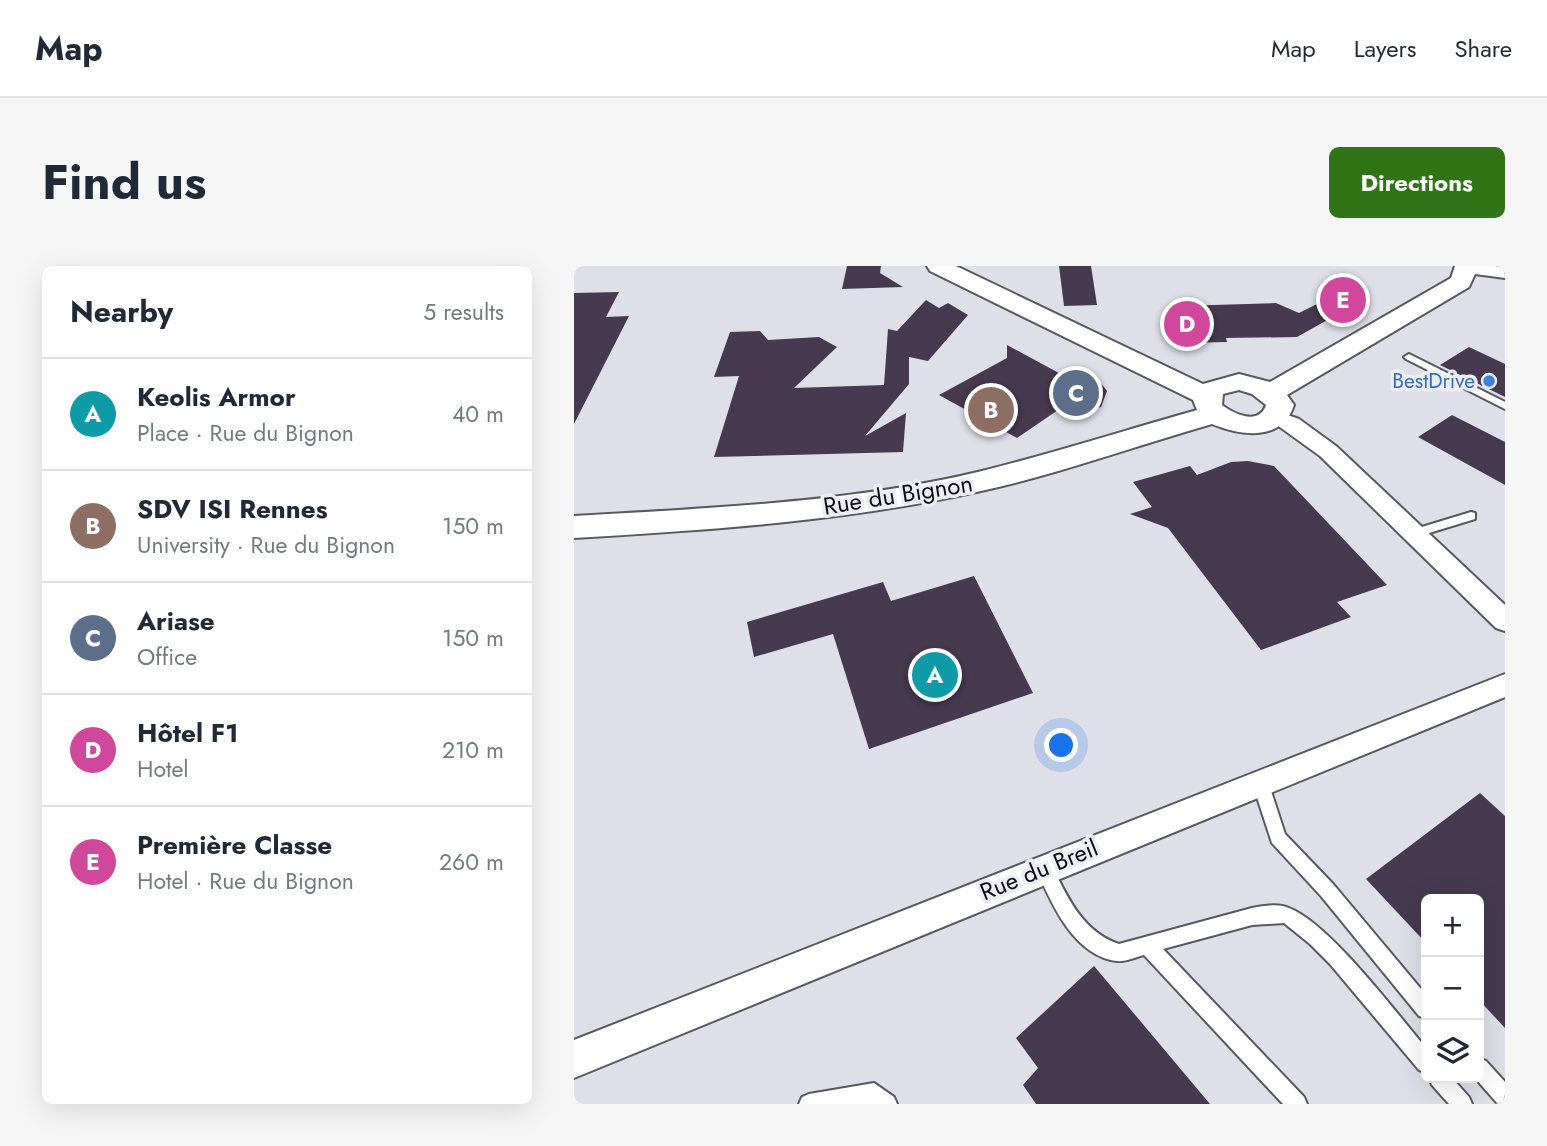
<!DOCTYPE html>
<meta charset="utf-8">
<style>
body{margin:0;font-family:Jost,sans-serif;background:#f6f6f7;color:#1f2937}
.controls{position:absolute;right:21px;bottom:21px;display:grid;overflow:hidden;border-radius:10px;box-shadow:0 7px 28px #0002}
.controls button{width:63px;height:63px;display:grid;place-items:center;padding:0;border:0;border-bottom:2px solid #e0e1e3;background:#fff;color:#1f2937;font:35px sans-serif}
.you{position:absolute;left:488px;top:480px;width:24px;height:24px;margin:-18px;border:5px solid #fff;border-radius:50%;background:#1a73e8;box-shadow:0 0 0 10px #1a73e833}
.badge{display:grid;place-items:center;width:46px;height:46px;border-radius:50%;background:#2f7517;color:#fff;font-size:23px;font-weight:700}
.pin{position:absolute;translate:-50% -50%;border:4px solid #fff;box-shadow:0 2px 7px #0006}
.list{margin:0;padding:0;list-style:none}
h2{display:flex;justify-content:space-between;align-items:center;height:91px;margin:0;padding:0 28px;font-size:30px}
h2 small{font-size:23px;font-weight:400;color:#747a83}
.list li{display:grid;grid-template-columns:46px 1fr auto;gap:21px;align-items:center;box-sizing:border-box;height:112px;padding:0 28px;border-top:2px solid #e0e1e3}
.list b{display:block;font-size:26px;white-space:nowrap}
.list p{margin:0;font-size:23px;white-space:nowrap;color:#747a83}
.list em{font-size:23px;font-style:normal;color:#747a83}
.icon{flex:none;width:38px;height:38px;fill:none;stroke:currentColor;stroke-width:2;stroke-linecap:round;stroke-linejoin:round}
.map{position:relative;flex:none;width:931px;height:838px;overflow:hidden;border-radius:10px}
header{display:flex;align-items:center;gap:42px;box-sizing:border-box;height:98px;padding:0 35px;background:#fff;border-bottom:2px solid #e0e1e3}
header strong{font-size:33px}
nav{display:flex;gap:38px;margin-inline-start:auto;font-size:24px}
.intro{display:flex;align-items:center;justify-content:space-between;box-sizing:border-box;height:168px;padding:0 42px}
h1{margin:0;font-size:49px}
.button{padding:18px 32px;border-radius:10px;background:#2f7517;color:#fff;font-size:24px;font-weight:700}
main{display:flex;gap:42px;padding:0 42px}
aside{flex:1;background:#fff;border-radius:10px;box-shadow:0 7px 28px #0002}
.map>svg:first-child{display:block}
.building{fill:#463950}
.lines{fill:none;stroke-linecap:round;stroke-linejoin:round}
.lane-casing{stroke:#585860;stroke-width:4}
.street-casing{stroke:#585860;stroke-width:4}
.secondary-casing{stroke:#585860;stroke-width:4}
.lane{fill:#fff;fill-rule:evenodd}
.street{fill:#fff;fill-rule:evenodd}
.secondary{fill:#fff;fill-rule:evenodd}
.shop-dot{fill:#3f7fe0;stroke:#ecedf6;stroke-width:2.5}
.labels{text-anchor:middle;stroke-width:7;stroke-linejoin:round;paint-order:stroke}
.far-shop-label{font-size:21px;fill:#366cbe;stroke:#ecedf6;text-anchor:end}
.street-label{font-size:24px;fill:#0d0d10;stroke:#ecedf6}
</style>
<header>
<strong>Map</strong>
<nav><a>Map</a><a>Layers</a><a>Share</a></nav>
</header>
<div class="intro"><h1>Find us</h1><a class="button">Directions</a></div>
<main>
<aside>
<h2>Nearby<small>5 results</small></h2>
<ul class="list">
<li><span class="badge" style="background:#0f9aa8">A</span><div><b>Keolis Armor</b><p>Place · Rue du Bignon</p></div><em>40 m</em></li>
<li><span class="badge" style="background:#8d6e63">B</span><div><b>SDV ISI Rennes</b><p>University · Rue du Bignon</p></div><em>150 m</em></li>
<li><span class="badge" style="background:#5c6f8a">C</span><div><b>Ariase</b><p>Office</p></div><em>150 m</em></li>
<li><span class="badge" style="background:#d1479c">D</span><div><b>Hôtel F1</b><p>Hotel</p></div><em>210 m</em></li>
<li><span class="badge" style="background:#d1479c">E</span><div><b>Première Classe</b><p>Hotel · Rue du Bignon</p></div><em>260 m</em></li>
</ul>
</aside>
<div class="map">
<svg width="931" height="838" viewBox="0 0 931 838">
<rect width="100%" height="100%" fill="#dfdfe9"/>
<path class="building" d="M273,0h34l-1,7 23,14 -61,2z
M485,0h32l6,39 -33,1z
M45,26l-13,25 23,-1 -55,108v-131z
M352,34l13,8 9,-5 20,12 -40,46 -19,-4v27l-44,52 41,-23 -3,39 -189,5 25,-81 -25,1 16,-45 30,-1 8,9 51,-3 18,10 -43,41 90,-3 4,-56 9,2z
M702,37l23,10 18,-9h39l-59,33 -71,1 1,4 -46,1 -6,-26h8l-3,-11z
M433,79l61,33 15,-2 16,5 8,10 -6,16 -19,5 -24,-2 -41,28 -78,-43 68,-37z
M895,81l36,17v33l-65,-32z
M878,149l53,27v43l-87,-48z
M674,195l26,5 113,119 -50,17 14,15 -90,33 -93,-122 -38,-14 22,-7 -19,-25 57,-16 7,9 34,-13z
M400,310l59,117 -164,56 -36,-115 -79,23 -7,-35 136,-40 8,19z
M906,527l25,23v212l-26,-28v-101h-53v44l-60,-64z
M520,700l116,138h-174l-13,-19 15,-17 -22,-30z"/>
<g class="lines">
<g class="lane-casing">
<path id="lane" d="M835,88l96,48v7l-99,-50 -2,-2z
M897,246l4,1v6l-59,18 -6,-4 2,-3z
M686,509l5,2 3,5 17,52 48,50 93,111v23l-7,-2 -98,-120 -49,-53 -20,-61 3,-5z
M470,594l6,2c16,33 32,70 69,82l133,-36c12,-2 26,-5 37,0 40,15 108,106 137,140v25l-7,-3 -89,-106 -20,-20 -26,-21 -32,2 -89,24 141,148 3,7h-24l-139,-149c-8,2 -19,7 -27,6 -43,-5 -66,-58 -81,-93l2,-6z
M905,792l7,3 19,21v22h-7l-23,-26h4z
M855,812h23l17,19 3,7h-23l-17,-19z
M300,817l20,14 3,7h-98l3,-7 7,-3z"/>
</g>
<g class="street-casing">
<path id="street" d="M702,145l23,8 37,27 169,159v26l-9,-3 -176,-172 -54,-39 3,-4z
M931,408v23l-931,381v-38z"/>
</g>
<g class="secondary-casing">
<path id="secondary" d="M353,0h29l247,118 36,-10 31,8 181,-104 4,-12h50v12l-30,-4 -6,13 -182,108 7,10c-12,37 -53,31 -82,19 -77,22 -153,50 -231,67 -133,30 -271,39 -407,47v-22c135,-8 276,-13 408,-45 72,-18 144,-41 215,-61l-4,-10 -263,-129zM665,124l13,4 14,11c-7,21 -32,9 -44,0l1,-11z"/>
</g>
<use href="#lane" class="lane"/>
<use href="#street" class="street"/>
<use href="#secondary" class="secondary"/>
</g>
<circle class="shop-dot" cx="915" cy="115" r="7"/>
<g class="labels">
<g class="far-shop-label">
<text x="901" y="122">BestDrive</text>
</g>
<g class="street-label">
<text transform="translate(324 229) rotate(-9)" y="8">Rue du Bignon</text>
<text transform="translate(465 604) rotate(-22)" y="8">Rue du Breil</text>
</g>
</g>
</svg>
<div class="controls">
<button>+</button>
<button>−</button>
<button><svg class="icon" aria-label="layers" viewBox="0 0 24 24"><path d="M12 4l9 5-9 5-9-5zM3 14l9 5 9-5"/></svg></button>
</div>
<div class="you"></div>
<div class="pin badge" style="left:361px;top:409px;background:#0f9aa8">A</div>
<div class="pin badge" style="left:417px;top:144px;background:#8d6e63">B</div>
<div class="pin badge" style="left:502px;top:127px;background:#5c6f8a">C</div>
<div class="pin badge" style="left:613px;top:58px;background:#d1479c">D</div>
<div class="pin badge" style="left:769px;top:34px;background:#d1479c">E</div>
</div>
</main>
